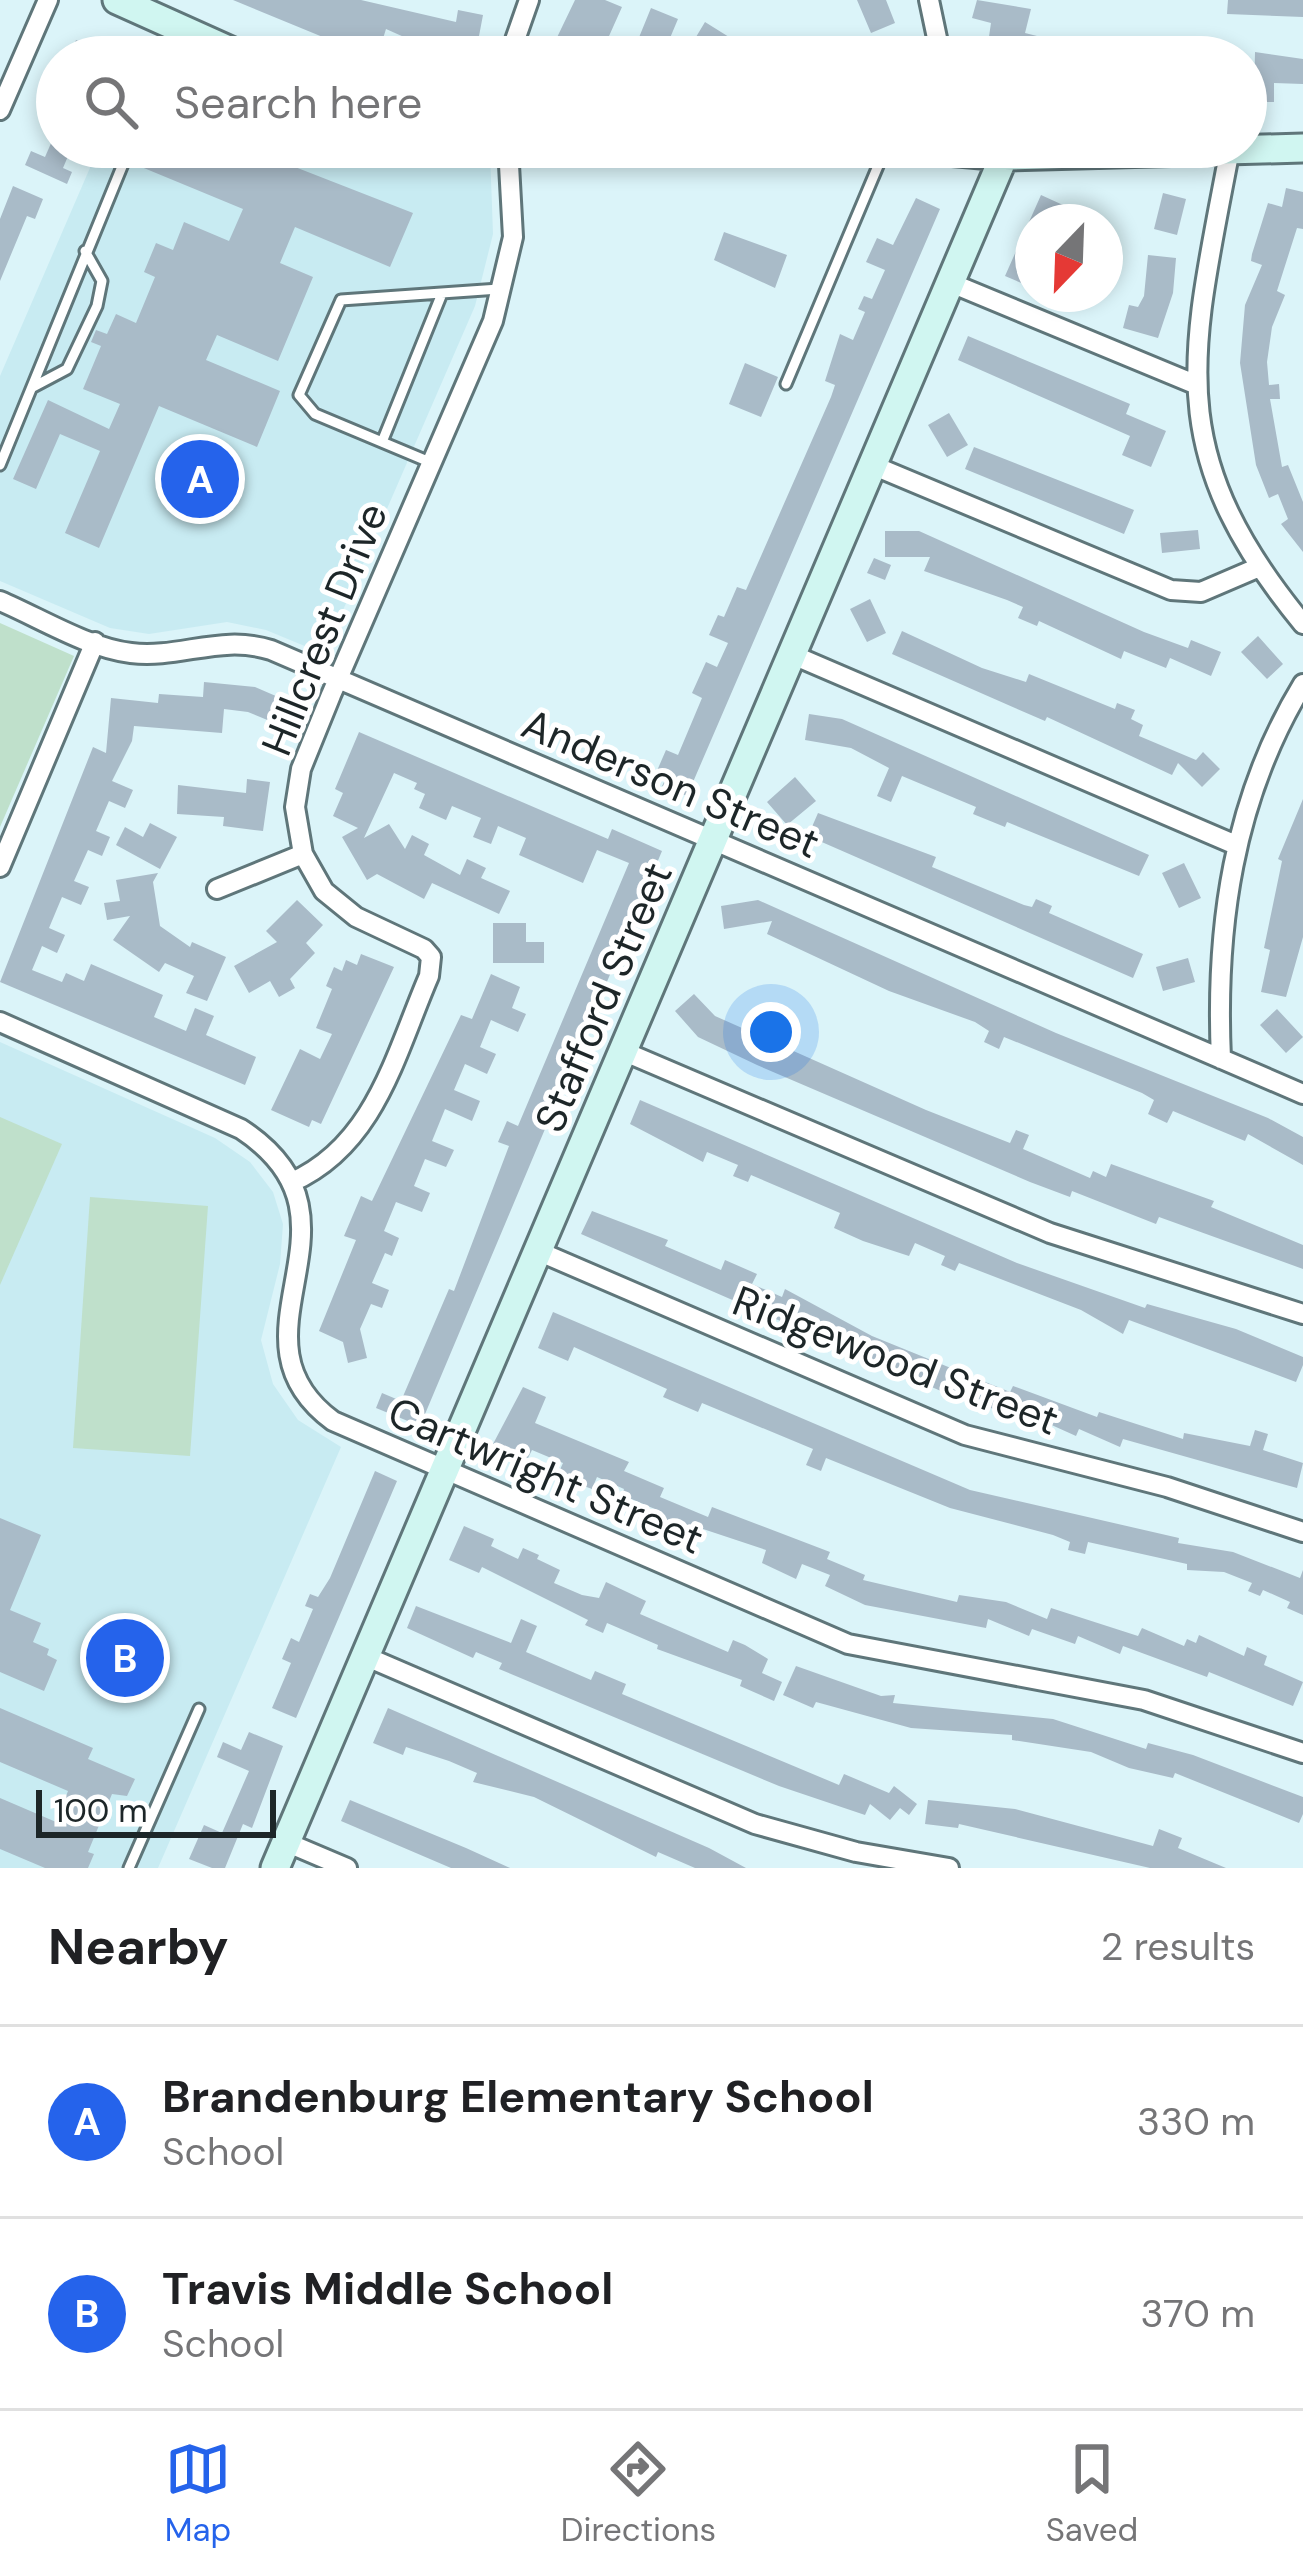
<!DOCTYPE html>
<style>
body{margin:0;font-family:"DM Sans",sans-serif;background:#f2f2f2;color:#202124}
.compass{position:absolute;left:1015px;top:204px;width:108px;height:108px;border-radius:50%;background:#fff;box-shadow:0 6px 18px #0003;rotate:203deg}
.scale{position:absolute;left:36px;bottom:30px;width:240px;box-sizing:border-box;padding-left:12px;border:6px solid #1d2628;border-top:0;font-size:33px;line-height:42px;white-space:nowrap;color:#1d2628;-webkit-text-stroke:9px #fff;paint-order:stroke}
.you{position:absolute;left:771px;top:1032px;width:42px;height:42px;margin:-30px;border:9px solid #fff;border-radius:50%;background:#1a73e8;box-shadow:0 0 0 18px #1a73e833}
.badge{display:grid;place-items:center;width:78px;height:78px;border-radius:50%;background:#2563eb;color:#fff;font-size:39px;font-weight:700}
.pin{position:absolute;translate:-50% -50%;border:6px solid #fff;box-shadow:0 3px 12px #0006}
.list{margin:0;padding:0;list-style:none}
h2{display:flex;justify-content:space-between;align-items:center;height:156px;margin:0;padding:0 48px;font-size:51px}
h2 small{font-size:39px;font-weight:400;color:#757577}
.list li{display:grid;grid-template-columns:78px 1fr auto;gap:36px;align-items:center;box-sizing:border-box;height:192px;padding:0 48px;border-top:3px solid #e0e0e0}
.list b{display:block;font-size:45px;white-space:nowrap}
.list p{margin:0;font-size:39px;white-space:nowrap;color:#757577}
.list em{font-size:39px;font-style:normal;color:#757577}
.icon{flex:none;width:66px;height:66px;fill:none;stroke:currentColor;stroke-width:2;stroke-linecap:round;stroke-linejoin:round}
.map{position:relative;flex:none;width:1303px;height:1868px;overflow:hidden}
.search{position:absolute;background:#fff;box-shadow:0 6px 18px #0003;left:36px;right:36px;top:36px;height:132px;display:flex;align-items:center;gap:30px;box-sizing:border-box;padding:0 42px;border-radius:66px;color:#757577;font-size:45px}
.sheet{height:540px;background:#fff}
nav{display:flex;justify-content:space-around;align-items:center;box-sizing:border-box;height:168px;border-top:3px solid #e0e0e0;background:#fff;font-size:33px;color:#757577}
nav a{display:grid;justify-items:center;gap:6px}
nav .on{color:#2563eb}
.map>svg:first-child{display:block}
.built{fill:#c8ebf2}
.green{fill:#bfe0cb}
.building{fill:#a9bbc8}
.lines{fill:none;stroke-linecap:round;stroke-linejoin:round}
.lane-casing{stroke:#5f767a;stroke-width:15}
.street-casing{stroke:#5f767a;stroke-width:24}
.secondary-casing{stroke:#5f767a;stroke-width:33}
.lane{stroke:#fff;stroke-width:9}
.street{stroke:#fff;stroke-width:18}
.secondary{stroke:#d0f6f1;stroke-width:27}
.labels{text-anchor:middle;stroke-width:10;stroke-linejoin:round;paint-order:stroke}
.street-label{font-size:42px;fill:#1d2628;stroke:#fff}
</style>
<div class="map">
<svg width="1303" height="1868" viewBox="0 0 1303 1868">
<rect width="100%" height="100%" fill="#dbf4f9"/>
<path class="built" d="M99,147l391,4 3,83 -18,72 -151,348 -58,-24 -39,-8 -78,12 -39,-6 -110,-47v-205z
M0,1042l215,96 35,24 23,30 10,32 -3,40 -19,76 12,44 25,36 43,27 -183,421h-158z"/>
<path class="green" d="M0,623l74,33 -74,171z
M0,1117l62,27 -62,141z
M90,1197l118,9 -18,250 -117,-8z"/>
<path class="building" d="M233,0h128l95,22 2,-12 25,5 -8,42h-26l-63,-28 -5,16 -26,-7 -3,11z
M575,0h30l17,7 -21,47 -19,-8 -5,11 -27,-5z
M857,0h29l9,23 -24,10z
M977,0l54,9 -6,24 12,3 -5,21h-46l5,-34 -19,-5z
M1228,0h75v17l-76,-3z
M651,8l27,11 -8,19 -7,15 -32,4z
M705,22l32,20 2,-6 33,14 3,-9 37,16h-128z
M76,40l40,17h-47z
M1255,52l48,7v25l-29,-1v19h-20z
M57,88v42l-15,-6z
M52,141l19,8 -8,19 9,4 -5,12 -42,-19 6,-14 14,6z
M147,147h97l169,66 -23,54 -95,-40 -15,36 33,14 -35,84 -61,-26 -11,25 74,31 -23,56 -98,-41 -60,142 -34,-15 35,-82 -40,-17 -24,55 -23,-10 35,-79 61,29 11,-25 -37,-15 18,-43 -10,-4 5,-12 11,4 9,-20 20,9 19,-46 -11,-5 12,-29 17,7 11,-28 45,19 14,-32 -104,-43z
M13,186l30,13 -8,20 -8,-3 -27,65v-62z
M1286,188l17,4v37l-6,-1 -20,63 8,4 -13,32 -5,35 2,23 10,-1 1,15h-10l12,68 6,-2 15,37v50l-22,-28 7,-5 -10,-25 -9,4 -13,-33 -16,-102 5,-58 17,-40 -11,-4 1,-7 16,-51 14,4z
M1163,193l23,6 -9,36 -23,-6z
M1041,195l22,10 -7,17h-23v66l-28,-12z
M916,198l24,11 -253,587 -25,-10 4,-8 -10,-5 10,-23 12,5 24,-57 -10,-5 14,-31 11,5 11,-24 -19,-8 9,-20 6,2 13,-30 9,3 85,-193 4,-12 -10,-4 15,-47 13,6 12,-28 -7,-3 6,-13 8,3 13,-29 -19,-8 11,-24 16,7z
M724,232l63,23 -12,33 -61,-28z
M1148,255l28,3 -3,35 -15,45 -35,-10 6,-23 9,2 6,-11z
M968,336l162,68 -4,10 40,17 -15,36 -29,-12 8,-19 -172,-76z
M745,363l33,14 -17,40 -32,-13z
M949,413l19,32 -21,12 -19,-32z
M974,447l160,63 -10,24 -159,-65z
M1198,530l2,19 -38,4 -2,-20z
M885,531h34l225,101 44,16 3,-8 30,12 -10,24 -41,-18 -4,10 -42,-17 -3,8 -82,-38 -2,5 -19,-8 5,-11 -16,-7 -83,-29 6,-14h-45z
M874,558l17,7 -6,15 -18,-7z
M870,599l16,34 -19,9 -17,-33z
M902,631l80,37 44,14 3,-8 86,35 2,-6 18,7 -4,9 12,6 -4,11 57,24 7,-8 17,17 -18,18 -24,-24 -6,12 -125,-58 -2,4 -30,-13 -123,-54z
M1258,636l25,28 -16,15 -26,-27z
M204,682l51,5 37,16 -10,23 -34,-14 -24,-3 -2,24 -88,-7 -2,15 -20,40 21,9 -8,18 -16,-7 -13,30 14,6 -8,19 -14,-6 -14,31 15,6 -8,18 -19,-8 -13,31 16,7 -8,18 -15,-7 -10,24 30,12 4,-9 18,8 7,-17 72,31 -9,22 32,14 9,-23 19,8 -8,19 50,22 -11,28 -245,-103 93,-235 13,6 5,-55 47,5 1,-9 44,3z
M809,714l33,5 307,136 -10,21 -132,-54 -2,5 -32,-13 3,-7 -74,-31 -11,26 -14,-6 12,-28 -38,-20 -46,-8z
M359,732l249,107 4,-10 50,22 -242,575 -44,-18 6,-15 19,8 48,-112 5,2 55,-145 -11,-4 9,-21 11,5 111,-263 -32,-13 -14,33 -64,-28 7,-17 -28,-12 -7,18 -18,-7 8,-19 -29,-12 -6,14 -27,-12 6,-14 -11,-5 3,-6 -23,-10 -30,65 25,-14 16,25 7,-14 17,9 -5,11 36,20 7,-16 19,9 -5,10 29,13 -11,23 -67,-31 -8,16 -47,-25 -10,6 -25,-43 16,-9 -25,-12 10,-23 -8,-4z
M795,777l21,24 -29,24 -20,-23z
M247,779l23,3 -7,49 -40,-5 1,-9 -47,-3 1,-29 68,8z
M1303,799v138l-17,60 -25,-5 9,-42 -6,-2 18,-87 -4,-2z
M818,813l118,44 -4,10 92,38 8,2 4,-8 16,7 -3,7 94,41 -10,24 -325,-142z
M150,823l27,14 -17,32 -44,-24 9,-18 18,10z
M1184,863l17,35 -22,10 -17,-35z
M158,873l-5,9 7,44 30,21 2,-5 34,15 -19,44 -21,-8 8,-17 -29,-13 -6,9 -46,-32 17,-24 -23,4 -3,-17 16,-2 -4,-21z
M297,900l26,25 -17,18 9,10 -25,26 5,9 -16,9 -9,-16 -21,12 -15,-27 43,-24 -11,-11z
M758,900l298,133 212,85 35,19v28l-55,-31 -3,7 -72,-30 -6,12 -19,-9 6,-14 -12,-7 -138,-56 -5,12 -15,-7 5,-11 -14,-9 -86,-31 -122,-57 5,-13 -48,8 -3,-23z
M493,923h33v19h18v21h-51z
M361,954l33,13 -73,157 -9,-4 -3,7 -38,-17 29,-61 20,10 12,-25 -16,-6 16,-39 -6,-3 8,-19 8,4 4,-11 11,5z
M1188,958l7,24 -32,9 -7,-24z
M491,974l29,13 -8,21 14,6 -8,18 -27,-12 -11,27 16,7 -9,20 -22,-10 -11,26 26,11 -8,20 -27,-12 -13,32 22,9 -8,17 -21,-8 -11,27 16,7 -8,19 -26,-10 -12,29 15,7 -7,18 -7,-3 -13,30 17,7 -7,18 -11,-4 -11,25 7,29 -19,5 -5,-21 -24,-11 37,-91 -12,-4 17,-40 11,5 89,-186 11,4z
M694,994l21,22 211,94 84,33 6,-13 13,5 -6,14 67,29 3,-7 13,6 5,-13 103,37 -3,6 92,38v24l-144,-52 -3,7 -84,-33 -2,6 -40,-15 -273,-117 -59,-28 -23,-26z
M1277,1009l26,28 -17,16 -26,-28z
M640,1100l377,163 128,45 2,-4 89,25 67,28v8l-7,17 -167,-62 -6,14 -42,-24 -122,-47 -4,8 -14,-6 4,-9 -30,-13 -6,13 -46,-15 -29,-13 6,-15 -89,-38 -3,7 -15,-6 5,-11 -31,-13 -4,10 -73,-38z
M592,1211l76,29 -3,6 56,24 4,-10 32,14 -5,10 30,13 3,-8 87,47 138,56 3,-6 84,31 2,-5 84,27 1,-6 66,13 5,-16 13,4 -5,16 40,13 -6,25 -174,-49 -3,8 -41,-18 -3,7 -40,-18 -2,4 -84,-27 -369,-161z
M553,1312l417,178 209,48 -1,5 55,9 67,26 3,-8v45l-16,-7 3,-6 -27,-12 -3,6 -12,-5 4,-8 -28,-11 -37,-2v-6l-99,-22 -3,12 -17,-4 2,-8 -17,-7 -103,-27 -124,-50 -5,13 -15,-6 7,-16 -111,-46 -4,9 -35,-15 4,-8 -93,-42 -6,14 -30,-13z
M523,1387l23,10 -11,26 94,39 -5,9 40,17 -4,9 48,20 4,-10 118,45 -3,7 38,16 -2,5 94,22 2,-7 47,7 41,17 4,-11 87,28 4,-8 42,18 3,-7 9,4 3,-8 45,21 3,-9 20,9 -3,9 39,17 -10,24 -84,-34 -2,5 -84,-31 -3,8 -42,-18 -3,8 -43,-15 -3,7 -41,-17 -2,9 -121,-23 -40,-19 5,-11 -28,-11 -6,15 -34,-16 4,-13 -69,-23 -4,9 -35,-15 4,-9 -40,-17 2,-6 -27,-12 -5,12 -35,-13 6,-13 -31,-13 -4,8 -35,-14z
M375,1471l22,10 -101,237 -24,-10 19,-45 -9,-4 9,-21 8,4 14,-33 -8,-3 5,-12 8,3 12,-19z
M0,1518l41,17 -31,75 31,13 -8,19 16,7 -2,6 10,5 -13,31 -44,-19z
M464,1526l30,13 -3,7 27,13 5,-11 16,7 -2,4 23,11 -6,13 28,12 17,3 7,-16 40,19 -6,13 88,38 5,-12 12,5 23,14 -6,14 20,9 -8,19 -34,-15 2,-6 -85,-31 1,-4 -51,-22 -4,10 -18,-8 3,-5 -106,-53 -3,6 -30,-13z
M416,1606l95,37 10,-24 16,7 -11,26 65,28 4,-9 31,13 -4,10 217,91 5,-11 45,19 5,-7 23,18 -8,11 -9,-7 -10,12 -20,-16 -5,11 -86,-29 -280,-117 3,-6 -26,-11 -3,6 -66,-30z
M796,1666l85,30 14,-1 -2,8 160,16 93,30 2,-6 45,12 110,42v17l-4,9 -124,-50 -2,5 -44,-10 -38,-16 -79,-12v-5l-101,-7 -95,-26 -3,6 -30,-13z
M0,1708l93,40 -5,11 47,20 -8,17 -15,-2 -24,58 6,2 -6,14h-43l-45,-19v-51l56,24 12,-31 -68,-29z
M388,1708l321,140 37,20h-51l-37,-16 -2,5 -122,-60 -61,-15 4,-9 -28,-12 -43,-14 -3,8 -30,-12z
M249,1732l34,14 -31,82 -9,-4 -18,44h-13l-23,-9 15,-34 18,8 27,-62 -32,-14 6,-15 18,8z
M350,1800l116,48 44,20h-59l-110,-47z
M928,1800l87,9 138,37 6,-17 23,9 -4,10 48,20h-76l-191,-44 -1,4 -33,-4z"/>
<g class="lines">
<g class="lane-casing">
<path id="lane" d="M168,57l10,-23
M786,384l100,-237
M33,387l34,-18 30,-63 5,-25 -17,-30
M382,442l59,-146
M432,463l-117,-49 -16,-19 42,-95 158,-11
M0,465l130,-318
M129,1868l70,-159"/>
</g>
<g class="street-casing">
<path id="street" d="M929,0l12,57
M509,57l20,-57
M0,110l48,-110
M1230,149c-39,206 -70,301 73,475
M951,283l246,102
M872,465l299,125 30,2 56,-24
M0,601c40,17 88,47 131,52 49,6 90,-19 140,-3l1032,444
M793,655l443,190
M0,867l95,-225
M217,889l86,-35
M0,1022l241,107c140,92 -25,206 92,292l515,223 296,56 159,53
M625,1052l425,181 253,81
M1221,1059c-6,-132 12,-260 82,-375
M292,1182c83,-37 103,-127 137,-206l2,-19 -7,-8 -68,-32 -32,-26 -21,-37 -8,-47 6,-38 30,-74 162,-374 20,-84 -5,-90
M540,1252l425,183 202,52 136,45
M367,1657l388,167 101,28 93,16
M288,1843l59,25"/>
</g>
<g class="secondary-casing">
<path id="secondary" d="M117,0l127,57
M901,147l103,9 299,-8
M275,1868l729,-1712"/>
</g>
<use href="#lane" class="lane"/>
<use href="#street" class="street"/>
<use href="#secondary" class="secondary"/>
</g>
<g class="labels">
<g class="street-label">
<text transform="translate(324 629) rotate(-68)" y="15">Hillcrest Drive</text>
<text transform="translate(671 783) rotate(23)" y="15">Anderson Street</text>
<text transform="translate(603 997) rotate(-67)" y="15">Stafford Street</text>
<text transform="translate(896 1360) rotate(21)" y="15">Ridgewood Street</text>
<text transform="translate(546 1475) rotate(23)" y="15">Cartwright Street</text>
</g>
</g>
</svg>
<svg class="compass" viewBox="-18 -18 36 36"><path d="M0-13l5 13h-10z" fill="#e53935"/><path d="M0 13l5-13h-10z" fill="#757577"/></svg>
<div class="scale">100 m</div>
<div class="you"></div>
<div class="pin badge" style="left:200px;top:479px">A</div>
<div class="pin badge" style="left:125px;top:1658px">B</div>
<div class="search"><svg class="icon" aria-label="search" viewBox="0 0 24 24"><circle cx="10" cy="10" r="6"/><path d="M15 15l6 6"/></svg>Search here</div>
</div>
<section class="sheet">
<h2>Nearby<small>2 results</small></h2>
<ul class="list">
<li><span class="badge">A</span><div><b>Brandenburg Elementary School</b><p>School</p></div><em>330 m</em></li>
<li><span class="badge">B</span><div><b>Travis Middle School</b><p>School</p></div><em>370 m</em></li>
</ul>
</section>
<nav>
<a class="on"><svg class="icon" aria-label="map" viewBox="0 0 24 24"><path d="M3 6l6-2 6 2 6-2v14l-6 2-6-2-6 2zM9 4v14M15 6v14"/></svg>Map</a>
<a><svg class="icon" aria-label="directions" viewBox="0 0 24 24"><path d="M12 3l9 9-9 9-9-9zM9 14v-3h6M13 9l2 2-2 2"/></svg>Directions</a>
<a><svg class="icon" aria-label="saved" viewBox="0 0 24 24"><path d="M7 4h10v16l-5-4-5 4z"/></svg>Saved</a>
</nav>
